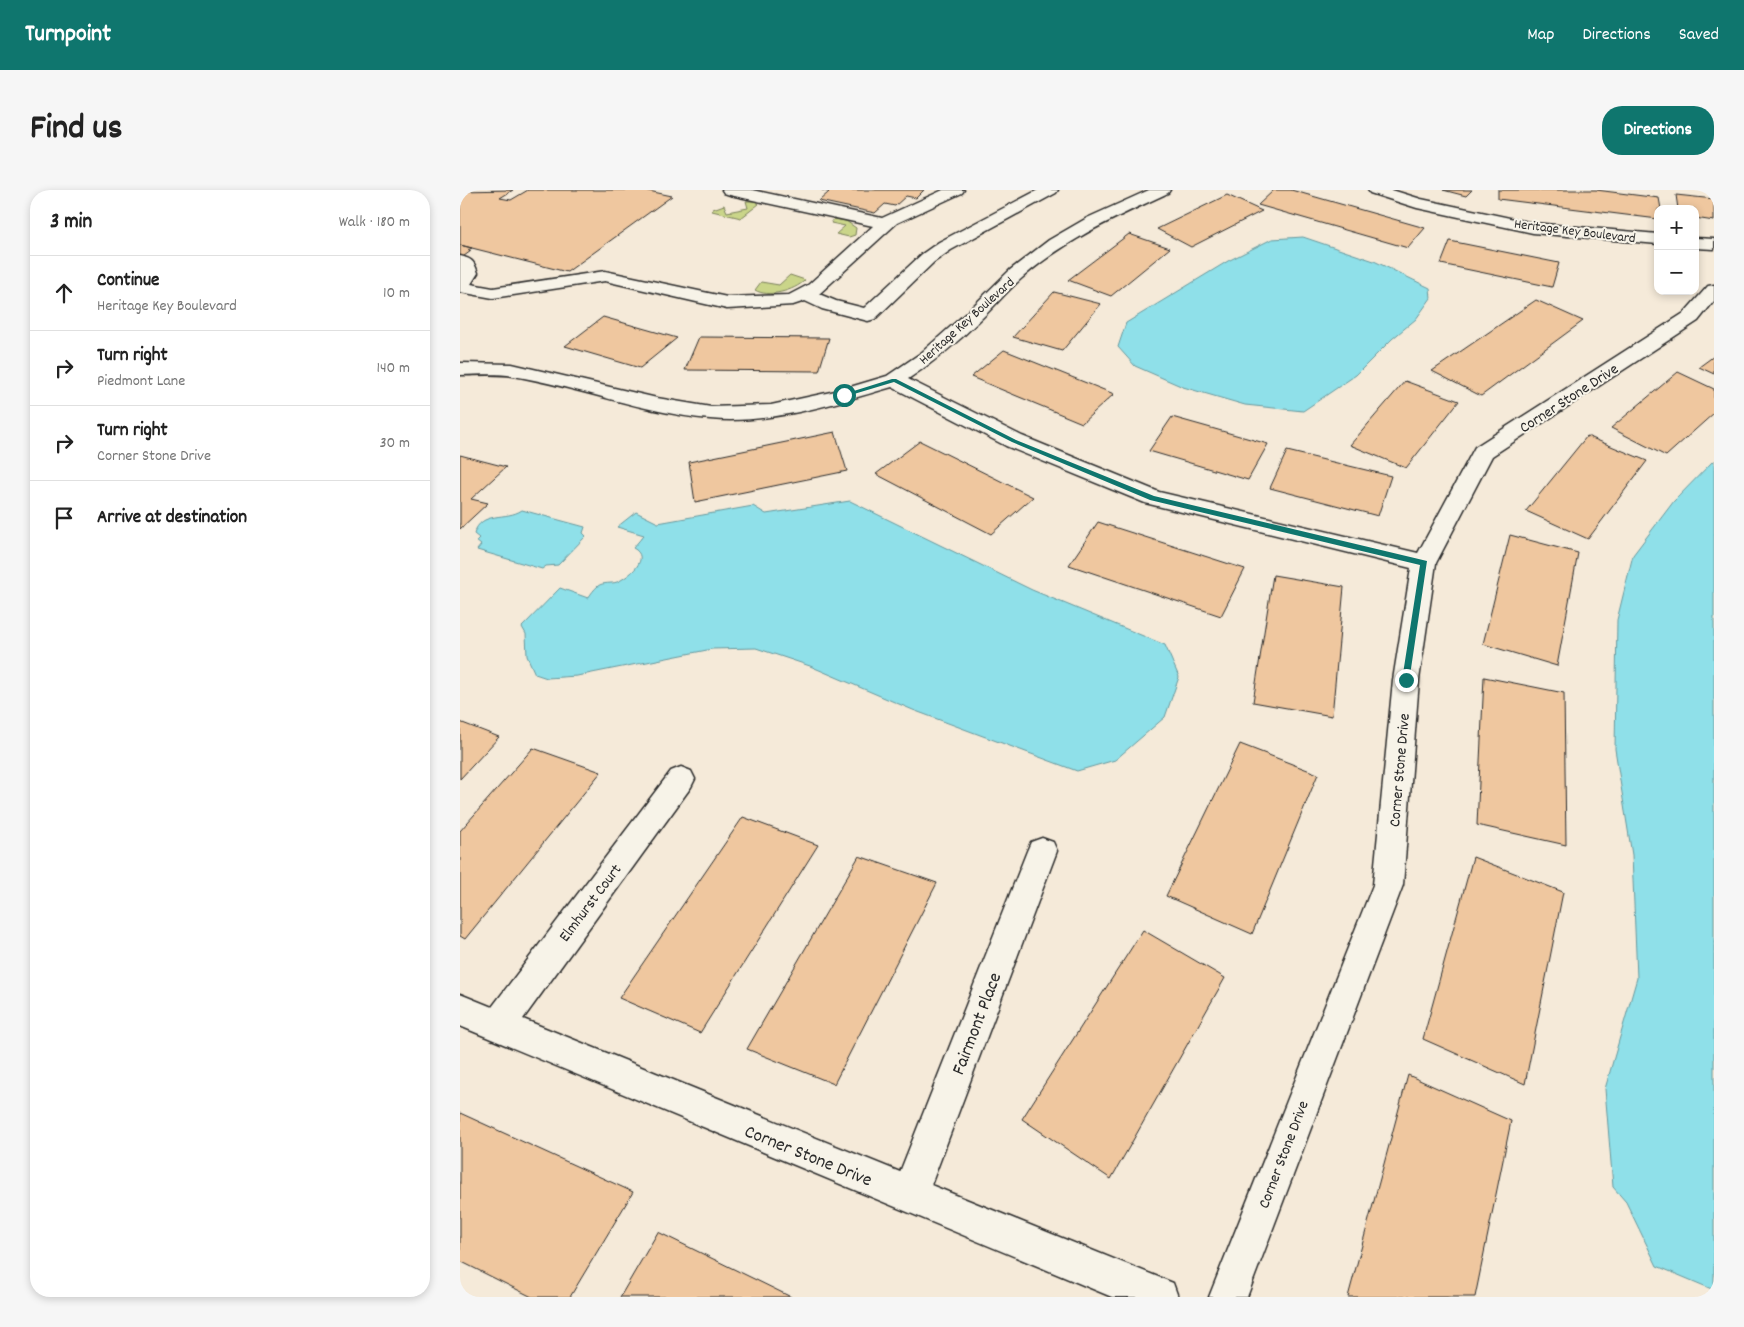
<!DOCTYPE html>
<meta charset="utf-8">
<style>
body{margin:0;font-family:Dekko,sans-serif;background:#f6f6f6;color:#222}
.controls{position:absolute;right:15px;top:15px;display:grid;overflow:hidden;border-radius:10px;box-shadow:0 2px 8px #0003}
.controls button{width:45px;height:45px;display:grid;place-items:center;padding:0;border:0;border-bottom:1px solid #e0e0e0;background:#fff;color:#222;font:25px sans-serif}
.stop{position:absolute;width:15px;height:15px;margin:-11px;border:4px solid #0f766e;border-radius:50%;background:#fff}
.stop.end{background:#0f766e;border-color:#fff;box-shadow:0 1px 5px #0008}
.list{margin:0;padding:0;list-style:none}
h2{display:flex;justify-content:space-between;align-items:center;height:65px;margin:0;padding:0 20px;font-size:21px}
h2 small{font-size:16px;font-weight:400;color:#767676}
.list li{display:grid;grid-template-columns:32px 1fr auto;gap:15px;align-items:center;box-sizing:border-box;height:75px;padding:0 20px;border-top:1px solid #e0e0e0}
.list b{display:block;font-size:19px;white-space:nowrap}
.list p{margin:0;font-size:16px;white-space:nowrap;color:#767676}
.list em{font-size:16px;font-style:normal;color:#767676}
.icon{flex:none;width:28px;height:28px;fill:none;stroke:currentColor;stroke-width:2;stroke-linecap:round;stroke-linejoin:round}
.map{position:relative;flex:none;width:1254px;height:1107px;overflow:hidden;border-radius:20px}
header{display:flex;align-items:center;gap:30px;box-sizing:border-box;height:70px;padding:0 25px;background:#0f766e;color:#fff}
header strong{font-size:24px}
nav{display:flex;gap:28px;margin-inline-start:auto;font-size:18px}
.intro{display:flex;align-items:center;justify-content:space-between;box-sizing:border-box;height:120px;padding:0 30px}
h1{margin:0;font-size:35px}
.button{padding:12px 22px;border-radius:20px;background:#0f766e;color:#fff;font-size:18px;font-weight:700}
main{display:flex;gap:30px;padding:0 30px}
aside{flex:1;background:#fff;border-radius:20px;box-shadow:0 2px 8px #0003}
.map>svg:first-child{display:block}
.green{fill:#cad589;stroke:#7a805a}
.water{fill:#8fe0e9;stroke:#67989d}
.building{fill:#efc79f;stroke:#2b2b2b}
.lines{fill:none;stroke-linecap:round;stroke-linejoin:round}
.minor-casing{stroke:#2b2b2b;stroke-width:3}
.minor{fill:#f7f3e8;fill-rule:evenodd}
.route{fill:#0f766e}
.labels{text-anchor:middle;stroke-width:4;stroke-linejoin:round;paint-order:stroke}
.far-street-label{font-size:14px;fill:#2b2b2b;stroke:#f7f3e8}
.street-label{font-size:16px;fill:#2b2b2b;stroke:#f7f3e8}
.near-street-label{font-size:19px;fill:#2b2b2b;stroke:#f7f3e8}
</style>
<header>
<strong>Turnpoint</strong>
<nav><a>Map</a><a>Directions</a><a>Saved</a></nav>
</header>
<div class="intro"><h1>Find us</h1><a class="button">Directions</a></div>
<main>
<aside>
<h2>3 min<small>Walk · 180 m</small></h2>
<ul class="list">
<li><svg class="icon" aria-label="ahead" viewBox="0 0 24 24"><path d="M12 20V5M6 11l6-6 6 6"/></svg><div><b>Continue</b><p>Heritage Key Boulevard</p></div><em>10 m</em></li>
<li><svg class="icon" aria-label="right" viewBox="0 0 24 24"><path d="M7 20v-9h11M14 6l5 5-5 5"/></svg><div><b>Turn right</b><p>Piedmont Lane</p></div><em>140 m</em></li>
<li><svg class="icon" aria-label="right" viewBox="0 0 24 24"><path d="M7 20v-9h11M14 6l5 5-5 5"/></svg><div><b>Turn right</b><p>Corner Stone Drive</p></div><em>30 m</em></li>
<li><svg class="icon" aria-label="arrive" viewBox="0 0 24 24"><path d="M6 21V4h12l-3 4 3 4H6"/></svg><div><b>Arrive at destination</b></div></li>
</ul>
</aside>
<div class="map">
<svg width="1254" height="1107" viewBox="0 0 1254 1107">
<rect width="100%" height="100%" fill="#f5ead9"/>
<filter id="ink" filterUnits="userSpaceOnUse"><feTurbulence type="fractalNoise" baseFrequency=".02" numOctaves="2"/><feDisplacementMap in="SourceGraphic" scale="10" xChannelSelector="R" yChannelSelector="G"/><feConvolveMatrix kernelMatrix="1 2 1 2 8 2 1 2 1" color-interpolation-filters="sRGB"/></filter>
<g filter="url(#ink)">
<path class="green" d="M286,11h9l4,3 -18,14 -29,-7 1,-2 11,-4 3,7 21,-4z
M374,29l12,2 10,7 -1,7 -6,2 -13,-3 9,-8 -14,-3z
M330,85l15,5c-10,11 -38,18 -50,10l6,-8 18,3z"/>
<path class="water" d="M843,47l71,24 56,27 1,10 -15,21 -24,20 -36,36 -53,36 -58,-6 -62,-18 -48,-21 -17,-19 8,-24 102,-62 44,-22z
M1254,270v830l-57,-24 -31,-64 -13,-15 -8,-98 32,-111 -5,-123 -17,-106 2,-129 16,-65 41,-54z
M390,311l182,89 133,55 14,32 -14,40 -50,43 -38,11 -164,-61 -103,-44 -54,-18 -44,1 -135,27 -30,2 -12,-4 -8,-18 -1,-22 -4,-7 38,-39 28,10c3,-4 6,-9 10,-12 5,-4 14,-2 19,-4 12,-5 35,-24 16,-34l11,-13 -27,-8 19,-15 22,11 95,-17 13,8z
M62,320l63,17 -2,6 3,3 -28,29 -12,1 -4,3 -65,-19 4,-5 -5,-4 3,-3 -5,-4c7,-24 32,-13 48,-24z"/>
<path class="building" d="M53,0l-13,8 11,2 17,-10h116l28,6 -105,76 -107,-27v-54z
M362,0h102l-8,8 -10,-2 -11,10 -10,-2 -10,9 -56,-12 10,-9z
M814,0h17l134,38 -17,20 -150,-43z
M983,0h29l-6,6z
M1038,0h98l63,8 2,11h-3v10l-160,-20z
M767,5l35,16 -71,36 -34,-18z
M1216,5l38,4v22l-19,-3v-9h-17z
M669,44l41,14 -59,48 -43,-16z
M990,51l109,22 -7,24 -111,-23z
M0,55l12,3 -4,2 3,1 -11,8z
M594,102l47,12 -39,47 -49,-14z
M1076,110l47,21 -102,75 -49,-25z
M143,127l74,21 -37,30 -75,-22z
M239,147l130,1 -10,33 -134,-1z
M544,160l110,44 -32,29 -111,-46z
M1254,166v18l-15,-7z
M1218,182l36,17v24l-48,43 -55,-28z
M945,191l54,20 -53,67 -56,-23z
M712,227l96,27 -20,36 -99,-29z
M375,242l12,39 -152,31 -6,-40z
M1127,246l60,25 -59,78 -62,-28z
M460,251l113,56 -42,37 -115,-60z
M827,261l104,25 -13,40 -108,-28z
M0,265l46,12 -35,32 17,4 -28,26z
M638,332l147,47 -24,47 -152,-51z
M1050,345l68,18 -21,113 -74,-22z
M813,385l71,12 -12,129 -79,-14z
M1024,487l80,16 2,152 -89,-20z
M0,532l39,15 -39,42z
M780,554l78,30 -66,160 -86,-38z
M73,558l68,24 -136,167 -5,-3v-105z
M283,627l75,28 -118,188 -81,-35z
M399,666l78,27 -103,201 -87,-35z
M1013,667l90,35 -38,192 -102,-45z
M683,740l82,48 -114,201 -89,-60z
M948,885l103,46 -36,176h-127z
M0,923l173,79 -63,105h-38l-72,-36z
M198,1042l133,65h-171z"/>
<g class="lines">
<g class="minor-casing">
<path id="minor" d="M262,0h30l130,28 61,-28h21l-2,3 -65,30 -78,71 17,7 28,7 58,-54 17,-12 99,-52h20l-2,3 -105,57 -17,12 -59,57 -7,2 -46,-12 -17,-8 -12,4 -66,4 -122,-28 -112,17 -33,-6v-36c12,3 14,5 18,17l-7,11 22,4 112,-17 122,26 62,-2 19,-10 65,-59 -143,-31 -6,-2z
M689,0h21l-2,3c-52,24 -103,47 -146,85 -15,13 -28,29 -43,43 -22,22 -45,41 -71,58l114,57 137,56 259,61 57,-106 209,-134 24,-27 6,-1v16l-16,20 -206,135 -56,107 -17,117 -16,205 -156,412h-38l164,-412 20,-205 18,-112 -266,-65 -139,-57 -114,-59c-54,16 -125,38 -182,32 -67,-6 -131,-32 -197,-43 -17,-3 -36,-1 -53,-1v-12l52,1 145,34 54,9 60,-2 69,-15 47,-14 34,-23 45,-40 44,-43 39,-30 38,-22z
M908,0h24l29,9 112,24 125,11v10l-125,-11 -116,-25 -47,-15z
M1235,48l19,1v10l-19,-1z
M221,577l10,4 4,8 -4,8 -168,232 377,153 127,-321 4,-9 11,-4 11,4 4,9 -126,334 242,98 5,14h-66l-652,-271v-32l32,13 179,-236z"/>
</g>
<use href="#minor" class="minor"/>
</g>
</g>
<path class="route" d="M432,189h4l120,61 138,56 273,65 -18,121 -3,1 -4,-3 18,-115 -270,-65 -138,-58 -118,-60 -50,15 -3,-2z"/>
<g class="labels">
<g class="far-street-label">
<text transform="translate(1115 40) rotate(7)" y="5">Heritage Key Boulevard</text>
<text transform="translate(506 130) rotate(-42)" y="5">Heritage Key Boulevard</text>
</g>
<g class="street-label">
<text transform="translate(1108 207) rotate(-33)" y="6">Corner Stone Drive</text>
<text transform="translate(938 580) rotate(-85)" y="6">Corner Stone Drive</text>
<text transform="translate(129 712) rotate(-53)" y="6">Elmhurst Court</text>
<text transform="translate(822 964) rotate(-69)" y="6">Corner Stone Drive</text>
</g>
<g class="near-street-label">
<text transform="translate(515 833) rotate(-69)" y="7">Fairmont Place</text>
<text transform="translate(349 964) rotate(22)" y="7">Corner Stone Drive</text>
</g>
</g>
</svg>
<div class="controls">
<button>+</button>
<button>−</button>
</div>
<div class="stop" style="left:384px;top:205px"></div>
<div class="stop end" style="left:946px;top:490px"></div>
</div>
</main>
